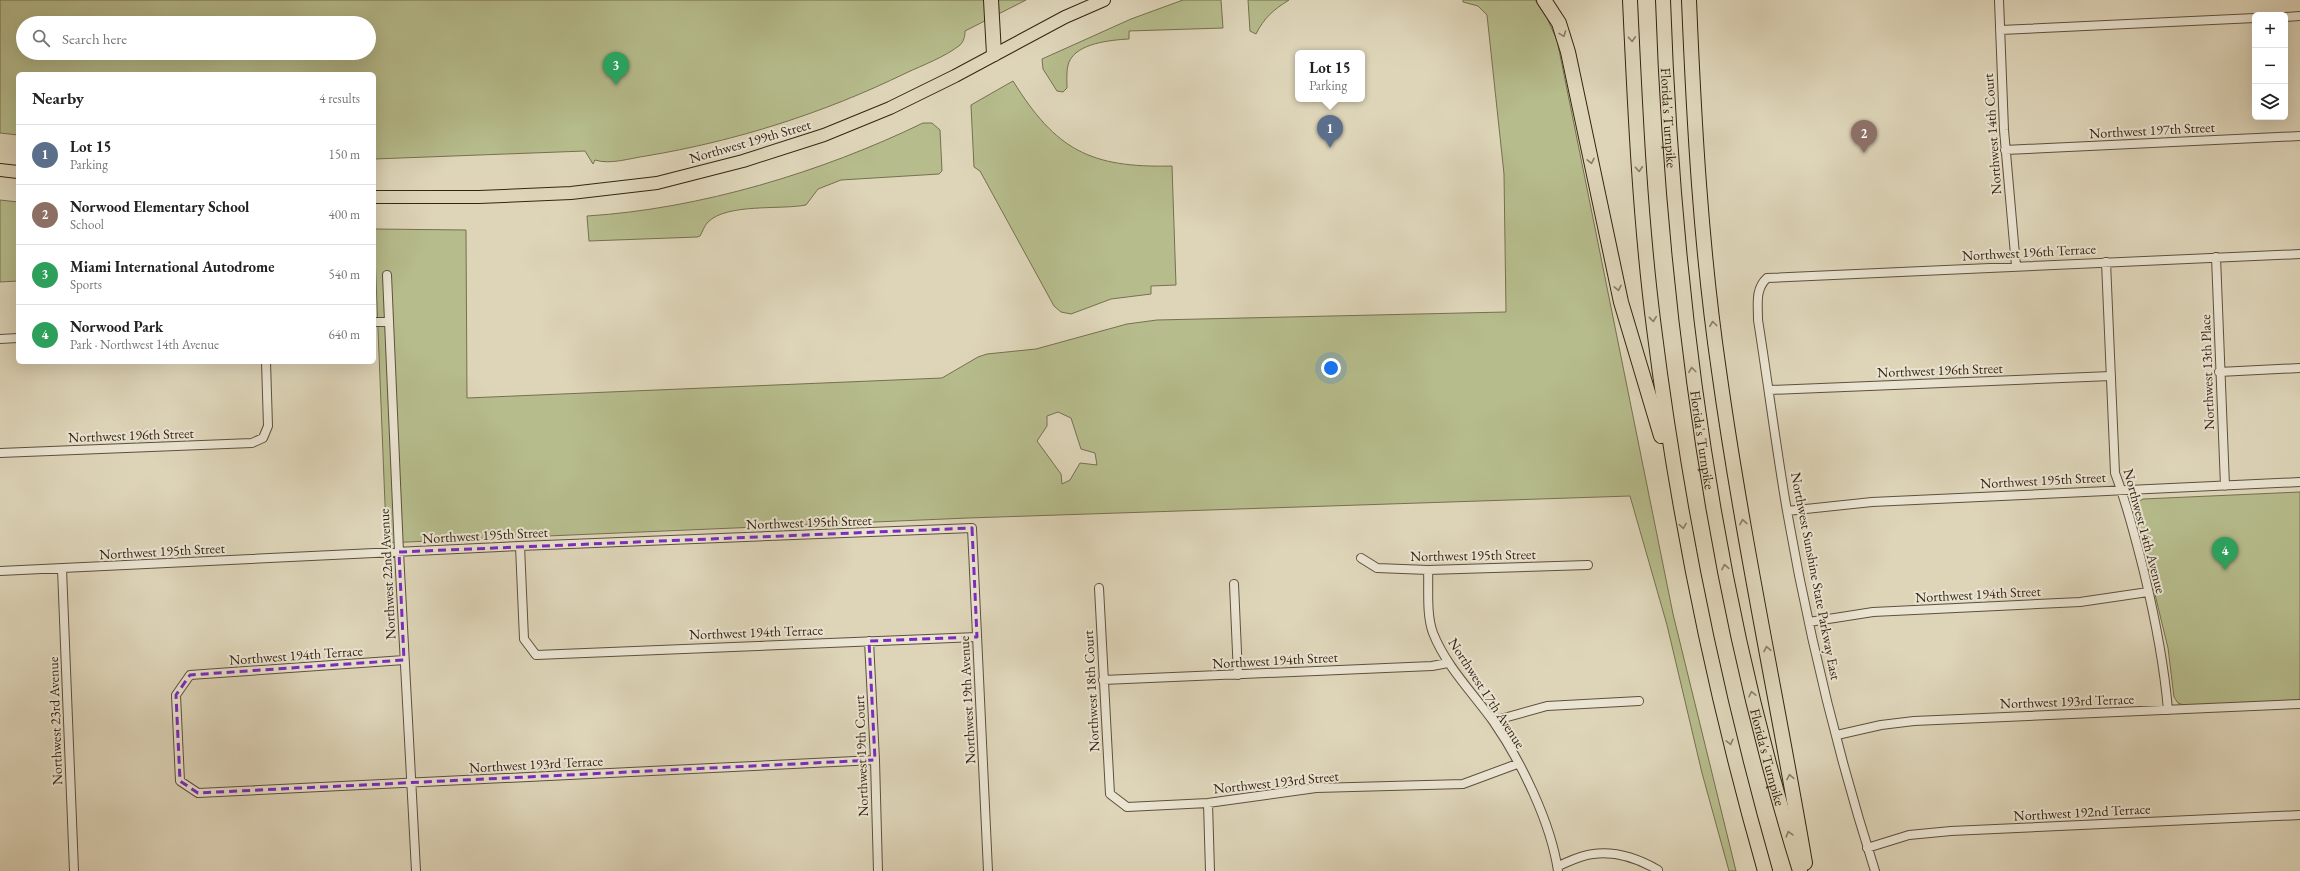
<!DOCTYPE html>
<meta charset="utf-8">
<style>
body{margin:0;font-family:"EB Garamond",serif;background:#f6f6f6;color:#222}
.controls{position:absolute;right:12px;top:12px;display:grid;overflow:hidden;border-radius:6px;box-shadow:0 4px 16px #0002}
.controls button{width:36px;height:36px;display:grid;place-items:center;padding:0;border:0;border-bottom:1px solid #e0e0e0;background:#fff;color:#222;font:20px sans-serif}
.you{position:absolute;left:1331px;top:368px;width:14px;height:14px;margin:-10px;border:3px solid #fff;border-radius:50%;background:#1a73e8;box-shadow:0 0 0 6px #1a73e833}
.badge{display:grid;place-items:center;width:26px;height:26px;border-radius:50%;background:#1a73e8;color:#fff;font-size:13px;font-weight:700}
.pin{position:absolute;translate:-50% -33px;filter:drop-shadow(0 1px 2px #0008)}
.pin::after{content:'';position:absolute;top:21px;width:14px;height:12px;background:inherit;clip-path:polygon(0 0,100% 0,50% 100%)}
.popup{position:absolute;left:1295px;top:50px;width:70px;height:52px;box-sizing:border-box;display:grid;place-content:center;border-radius:6px;background:#fff;filter:drop-shadow(0 1px 3px #0005);font-size:13px;white-space:nowrap;color:#767676}
.popup b{font-size:15px;color:#222}
.popup::after{content:'';position:absolute;left:50%;top:100%;margin-left:-8px;border:8px solid transparent;border-top-color:#fff}
.list{margin:0;padding:0;list-style:none}
h2{display:flex;justify-content:space-between;align-items:center;height:52px;margin:0;padding:0 16px;font-size:17px}
h2 small{font-size:13px;font-weight:400;color:#767676}
.list li{display:grid;grid-template-columns:26px 1fr auto;gap:12px;align-items:center;box-sizing:border-box;height:60px;padding:0 16px;border-top:1px solid #e0e0e0}
.list b{display:block;font-size:15px;white-space:nowrap}
.list p{margin:0;font-size:13px;white-space:nowrap;color:#767676}
.list em{font-size:13px;font-style:normal;color:#767676}
.icon{flex:none;width:22px;height:22px;fill:none;stroke:currentColor;stroke-width:2;stroke-linecap:round;stroke-linejoin:round}
.map{position:relative;flex:none;width:2300px;height:871px;overflow:hidden}
.search{position:absolute;background:#fff;box-shadow:0 4px 16px #0002;left:16px;top:16px;width:360px;height:44px;display:flex;align-items:center;gap:10px;box-sizing:border-box;padding:0 14px;border-radius:22px;color:#767676;font-size:15px}
.panel{position:absolute;background:#fff;box-shadow:0 4px 16px #0002;left:16px;top:72px;width:360px;height:292px;border-radius:6px}
.map>svg:first-child{display:block}
.green{fill:#b6bc8c;stroke:#76704f;fill-rule:evenodd}
.lines{fill:none;stroke-linecap:round;stroke-linejoin:round}
.minor-casing{stroke:#5f503c;stroke-width:10}
.primary-casing{stroke:#352412;stroke-width:14}
.motorway-casing{stroke:#352412;stroke-width:16}
.minor{stroke:#eae4d2;stroke-width:8}
.primary{stroke:#ded5b9;stroke-width:12}
.motorway{stroke:#ded5b9;stroke-width:14}
.oneway{stroke:#8a7c66}
.marked{fill:none;stroke:#7b2cbf;stroke-width:3;stroke-dasharray:8 5;stroke-linejoin:round}
.labels{text-anchor:middle;stroke-width:4;stroke-linejoin:round;paint-order:stroke}
.street-label{font-size:14px;fill:#352412;stroke:#eae4d2}
</style>
<div class="map">
<svg width="2300" height="871" viewBox="0 0 2300 871">
<rect width="100%" height="100%" fill="#ded5b9"/>
<filter id="stains"><feTurbulence type="fractalNoise" baseFrequency=".005" numOctaves="4"/><feColorMatrix values="0 0 0 0 .2 0 0 0 0 .09 0 0 0 0 .02 0 0 0 .5 -.17"/></filter>
<radialGradient id="worn" r=".72"><stop offset=".6" stop-color="#630" stop-opacity="0"/><stop offset="1" stop-color="#630" stop-opacity=".3"/></radialGradient>
<path class="green" d="M0,0h1026l-61,31c0,5 -1,10 -5,14 -15,12 -37,20 -54,28 -82,40 -170,68 -260,83 -15,2 -36,9 -51,4l-2,4 -8,-13 -211,8v-85h-356v61l-18,-2zM23,23h346v30h-346z
M1183,0h38l2,28 -94,3v8c-18,1 -52,4 -60,23 -3,8 -2,18 -2,26l-4,4 -6,-1 -14,-22 -1,-10 89,-40z
M1248,0h41c-16,10 -25,18 -33,34l-6,-3z
M1463,0h72l12,18 10,22 116,574 63,257h-7l-27,-98 -35,-148 -37,-129 -662,22 -584,25 2,-14 -12,-300 92,1 1,168 475,-20 36,-21 9,-3 49,-5 91,-25 30,-4 349,-8 -2,-138 -17,-159 -9,-9 -15,-4zM1058,412l13,6 10,31 14,4 2,12 -17,-2 -10,17 -8,4 -1,-10 -24,-33 10,-15v-10z
M1013,81c43,69 77,87 159,85l4,119 -25,1v8l-40,5 -40,15 -10,-2 -7,-6 -74,-135 -6,-4 -3,-62z
M923,123h9l8,7 2,41 -3,3 -98,6 -23,9 -12,16c-25,5 -79,-2 -98,17 -4,4 -5,9 -8,14l-3,1 -108,4 -2,-25c113,-7 235,-44 336,-93z
M0,200l18,2v79l-18,1z
M2300,492v209l-116,4 -6,-2 -4,-6 -6,-49 -32,-132c-2,-9 0,-13 7,-17z"/>
<g class="lines">
<g class="minor-casing">
<path id="minor" d="M1999,0l5,130 12,136
M2285,17l15,-1
M2000,30l255,-12
M2005,150l295,-14
M2216,257l9,229
M2106,262l9,211c13,34 20,64 29,99 11,46 20,91 24,138
M387,275l12,277 17,319
M374,322h15
M0,339l18,-1
M2219,372l81,-4
M1770,390l341,-14
M0,453l252,-10 11,-5 5,-12 -2,-64
M1787,511l85,-9 428,-20
M520,546l4,93 12,16 441,-18
M1361,558l16,10 51,2 160,-5
M62,569l12,302
M1428,570c1,19 -2,44 5,63 13,33 39,59 60,88 28,40 58,102 65,150
M0,571l520,-25 452,-18 16,343
M1234,584l4,91
M1099,588l11,206 17,13 81,-4 108,-15 147,-4 54,-20
M1809,622l64,-10 207,-10 68,-10
M869,641l6,119 3,111
M404,660l-214,15 -14,20 4,86 18,12 677,-33
M1103,680l329,-14 16,-3
M1493,721l54,-15 92,-5
M1837,735l44,-10 33,-4 386,-17
M1208,803l2,68
M1867,848l42,-13 42,-4 349,-16
M1558,866c10,-4 23,-11 35,-12 22,-3 46,5 65,16
M1875,871c-37,-116 -67,-240 -88,-360 -11,-64 -19,-128 -29,-191 0,-16 -3,-31 9,-42l533,-24"/>
</g>
<g class="primary-casing">
<path id="primary" d="M0,170l18,2
M374,197h105l92,-4 86,-10 86,-22 81,-26 66,-27 65,-32 110,-59 39,-17"/>
</g>
<g class="motorway-casing">
<g id="motorway">
<path d="M991,0l3,54"/>
<path d="M1544,0l15,23 9,29 53,250 40,134"/>
<path d="M1630,0c5,109 10,219 24,328 23,184 60,365 111,543"/>
<path id="s1" d="M1663,0c10,294 49,589 137,871"/>
<path d="M1689,0c5,124 12,248 30,371 23,165 58,328 86,492"/>
</g>
</g>
<use href="#minor" class="minor"/>
<use href="#primary" class="primary"/>
<use href="#motorway" class="motorway"/>
</g>
<defs><path id="oneway-chevron" d="M-2-3.5L2.5 0L-2 3.5" fill="none" stroke-width="1.6" stroke-linecap="round" stroke-linejoin="round"/></defs>
<g class="oneway">
<use href="#oneway-chevron" transform="translate(1563 34) rotate(70)"/>
<use href="#oneway-chevron" transform="translate(1632 39) rotate(87)"/>
<use href="#oneway-chevron" transform="translate(1591 161) rotate(78)"/>
<use href="#oneway-chevron" transform="translate(1639 169) rotate(86)"/>
<use href="#oneway-chevron" transform="translate(1618 288) rotate(78)"/>
<use href="#oneway-chevron" transform="translate(1653 319) rotate(84)"/>
<use href="#oneway-chevron" transform="translate(1713 324) rotate(-97)"/>
<use href="#oneway-chevron" transform="translate(1692 370) rotate(-97)"/>
<use href="#oneway-chevron" transform="translate(1743 522) rotate(-100)"/>
<use href="#oneway-chevron" transform="translate(1683 526) rotate(80)"/>
<use href="#oneway-chevron" transform="translate(1725 567) rotate(-101)"/>
<use href="#oneway-chevron" transform="translate(1767 649) rotate(-101)"/>
<use href="#oneway-chevron" transform="translate(1752 694) rotate(-103)"/>
<use href="#oneway-chevron" transform="translate(1730 742) rotate(76)"/>
<use href="#oneway-chevron" transform="translate(1790 777) rotate(-100)"/>
<use href="#oneway-chevron" transform="translate(1789 834) rotate(-106)"/>
</g>
<path class="marked" d="M972,528l5,109 -108,4 6,119 -677,33 -18,-12 -4,-86 14,-20 214,-15 -5,-108z"/>
<g class="labels">
<g class="street-label">
<text dy="5" stroke="none"><textPath href="#s1" startOffset="118">Florida's Turnpike</textPath></text>
<text transform="translate(2152 130) rotate(-3)" y="5">Northwest 197th Street</text>
<text transform="translate(1992 134) rotate(-94)" y="5">Northwest 14th Court</text>
<text transform="translate(750 141) rotate(-16)" y="5">Northwest 199th Street</text>
<text transform="translate(2029 252) rotate(-3)" y="5">Northwest 196th Terrace</text>
<text transform="translate(1940 370) rotate(-2)" y="5">Northwest 196th Street</text>
<text transform="translate(2207 372) rotate(-92)" y="5">Northwest 13th Place</text>
<text transform="translate(131 435) rotate(-2)" y="5">Northwest 196th Street</text>
<text dy="5" stroke="none"><textPath href="#s1" startOffset="442">Florida's Turnpike</textPath></text>
<text transform="translate(2043 480) rotate(-3)" y="5">Northwest 195th Street</text>
<text transform="translate(809 522) rotate(-2)" y="5">Northwest 195th Street</text>
<text transform="translate(2145 531) rotate(75)" y="5">Northwest 14th Avenue</text>
<text transform="translate(485 535) rotate(-3)" y="5">Northwest 195th Street</text>
<text transform="translate(162 551) rotate(-3)" y="5">Northwest 195th Street</text>
<text transform="translate(1473 555) rotate(-1)" y="5">Northwest 195th Street</text>
<text transform="translate(387 574) rotate(-93)" y="5">Northwest 22nd Avenue</text>
<text transform="translate(1816 576) rotate(79)" y="5">Northwest Sunshine State Parkway East</text>
<text transform="translate(1978 594) rotate(-3)" y="5">Northwest 194th Street</text>
<text transform="translate(756 632) rotate(-2)" y="5">Northwest 194th Terrace</text>
<text transform="translate(296 655) rotate(-4)" y="5">Northwest 194th Terrace</text>
<text transform="translate(1275 660) rotate(-3)" y="5">Northwest 194th Street</text>
<text transform="translate(1091 691) rotate(-93)" y="5">Northwest 18th Court</text>
<text transform="translate(1487 693) rotate(57)" y="5">Northwest 17th Avenue</text>
<text transform="translate(967 700) rotate(-93)" y="5">Northwest 19th Avenue</text>
<text transform="translate(2067 701) rotate(-2)" y="5">Northwest 193rd Terrace</text>
<text transform="translate(55 721) rotate(-92)" y="5">Northwest 23rd Avenue</text>
<text transform="translate(861 756) rotate(-92)" y="5">Northwest 19th Court</text>
<text dy="5" stroke="none"><textPath href="#s1" startOffset="766">Florida's Turnpike</textPath></text>
<text transform="translate(536 764) rotate(-3)" y="5">Northwest 193rd Terrace</text>
<text transform="translate(1276 782) rotate(-6)" y="5">Northwest 193rd Street</text>
<text transform="translate(2082 812) rotate(-3)" y="5">Northwest 192nd Terrace</text>
</g>
</g>
<rect width="100%" height="100%" filter="url(#stains)"/>
<rect width="100%" height="100%" fill="url(#worn)"/>
</svg>
<div class="controls">
<button>+</button>
<button>−</button>
<button><svg class="icon" aria-label="layers" viewBox="0 0 24 24"><path d="M12 4l9 5-9 5-9-5zM3 14l9 5 9-5"/></svg></button>
</div>
<div class="you"></div>
<div class="pin badge" style="left:1330px;top:148px;background:#5c6f8a">1</div>
<div class="popup"><b>Lot 15</b>Parking</div>
<div class="pin badge" style="left:1864px;top:153px;background:#8d6e63">2</div>
<div class="pin badge" style="left:616px;top:85px;background:#2e9e5b">3</div>
<div class="pin badge" style="left:2225px;top:570px;background:#2e9e5b">4</div>
<div class="search"><svg class="icon" aria-label="search" viewBox="0 0 24 24"><circle cx="10" cy="10" r="6"/><path d="M15 15l6 6"/></svg>Search here</div>
<section class="panel">
<h2>Nearby<small>4 results</small></h2>
<ul class="list">
<li><span class="badge" style="background:#5c6f8a">1</span><div><b>Lot 15</b><p>Parking</p></div><em>150 m</em></li>
<li><span class="badge" style="background:#8d6e63">2</span><div><b>Norwood Elementary School</b><p>School</p></div><em>400 m</em></li>
<li><span class="badge" style="background:#2e9e5b">3</span><div><b>Miami International Autodrome</b><p>Sports</p></div><em>540 m</em></li>
<li><span class="badge" style="background:#2e9e5b">4</span><div><b>Norwood Park</b><p>Park · Northwest 14th Avenue</p></div><em>640 m</em></li>
</ul>
</section>
</div>
